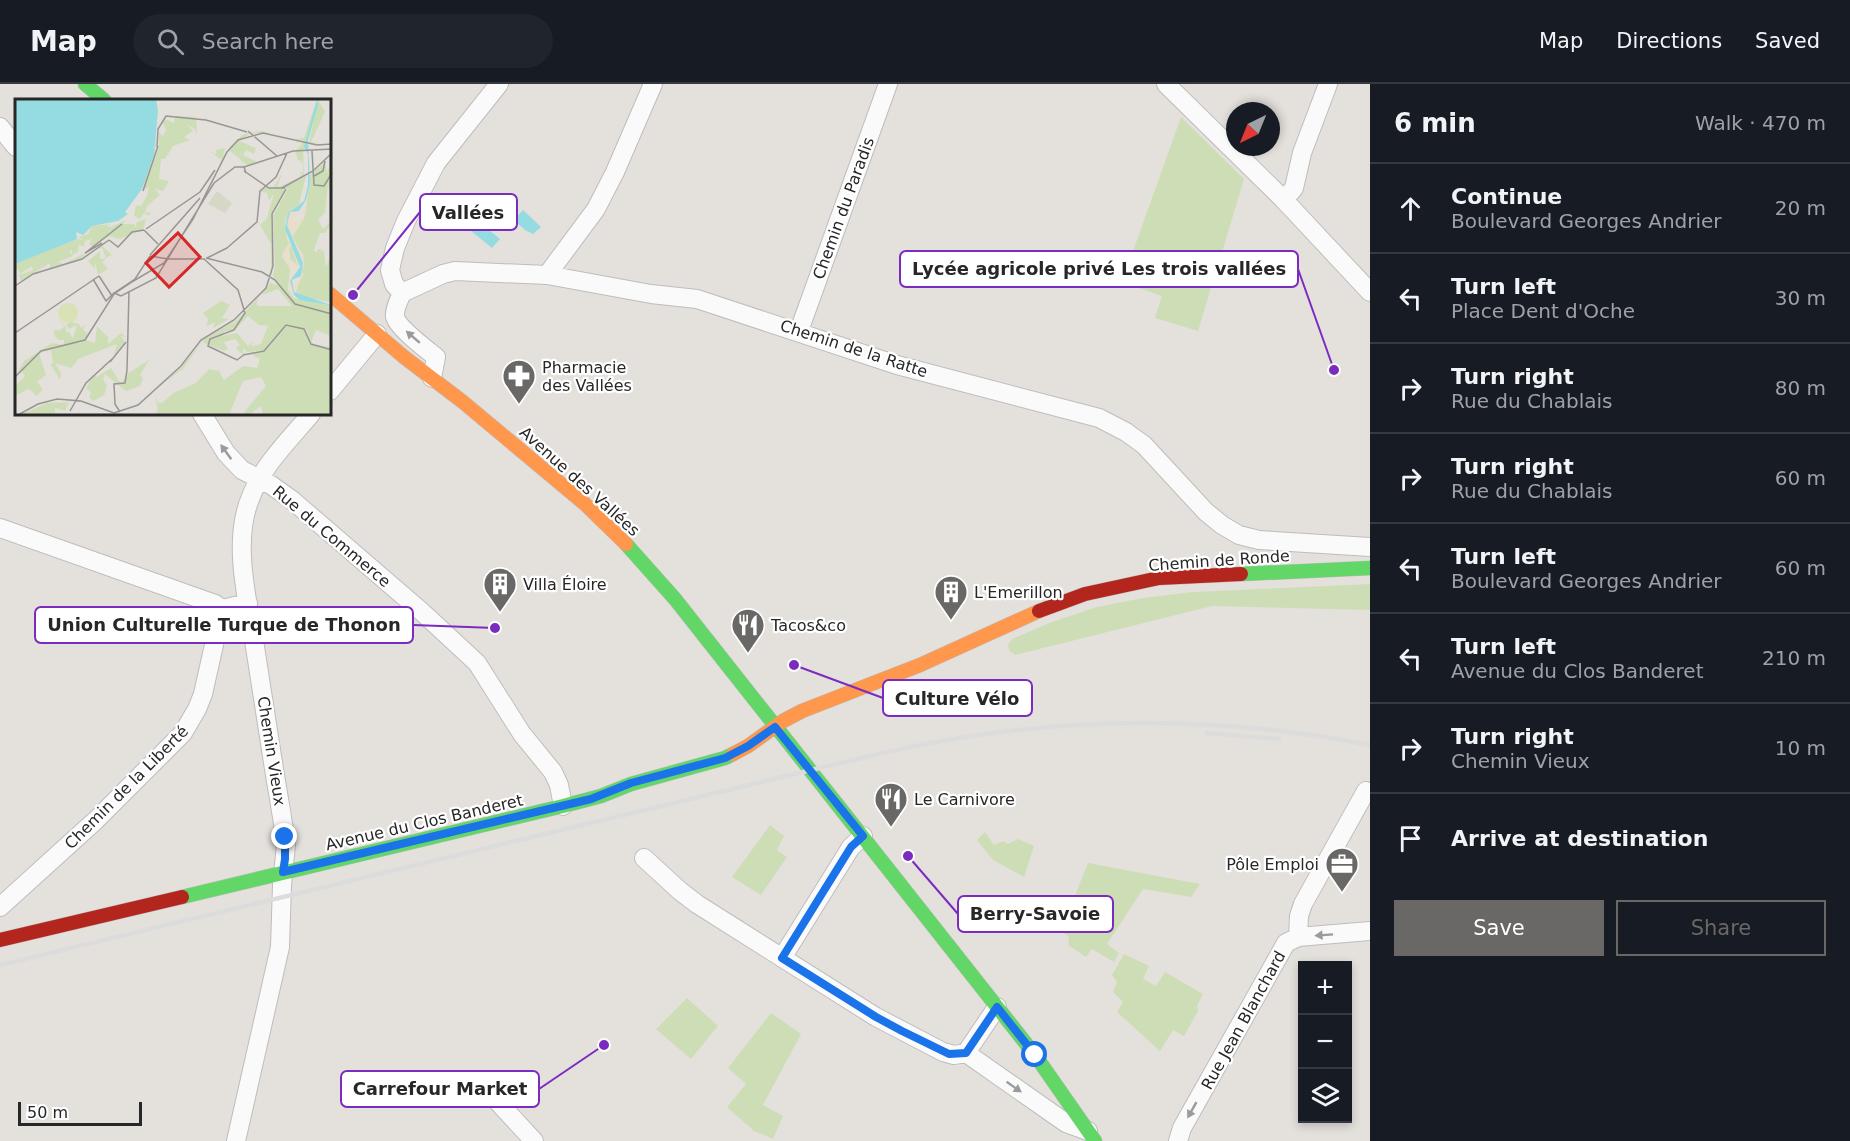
<!DOCTYPE html>
<meta charset="utf-8">
<style>
body{margin:0;font-family:"DejaVu Sans",sans-serif;background:#20242c;color:#f1f3f6}
.controls{position:absolute;right:18px;bottom:18px;display:grid;overflow:hidden;border-radius:0px;box-shadow:0 3px 9px #0003}
.controls button{width:54px;height:54px;display:grid;place-items:center;padding:0;border:0;border-bottom:2px solid #363941;background:#171b24;color:#f1f3f6;font:30px sans-serif}
.compass{position:absolute;left:1226px;top:18px;width:54px;height:54px;border-radius:50%;background:#171b24;box-shadow:0 3px 9px #0003;rotate:223deg}
.scale{position:absolute;left:18px;bottom:15px;width:124px;box-sizing:border-box;padding-left:6px;border:3px solid #272727;border-top:0;font-size:16px;line-height:21px;white-space:nowrap;color:#272727;-webkit-text-stroke:4px #fff;paint-order:stroke}
.stop{position:absolute;width:18px;height:18px;margin:-14px;border:4px solid #1a73e8;border-radius:50%;background:#fff}
.stop.end{background:#1a73e8;border-color:#fff;box-shadow:0 2px 6px #0008}
.list{margin:0;padding:0;list-style:none}
h2{display:flex;justify-content:space-between;align-items:center;height:78px;margin:0;padding:0 24px;font-size:26px}
h2 small{font-size:20px;font-weight:400;color:#9ea1a6}
.list li{display:grid;grid-template-columns:39px 1fr auto;gap:18px;align-items:center;box-sizing:border-box;height:90px;padding:0 24px;border-top:2px solid #363941}
.list b{display:block;font-size:22px;white-space:nowrap}
.list p{margin:0;font-size:20px;white-space:nowrap;color:#9ea1a6}
.list em{font-size:20px;font-style:normal;color:#9ea1a6}
.actions{display:flex;gap:12px;padding:18px 24px}
.actions a{flex:1;padding:14px 0;border:2px solid #696866;border-radius:0px;text-align:center;font-size:21px;color:#696866}
.actions .main{background:#696866;color:#fff}
.icon{flex:none;width:33px;height:33px;fill:none;stroke:currentColor;stroke-width:2;stroke-linecap:round;stroke-linejoin:round}
.map{position:relative;flex:none;width:1370px;height:1057px;overflow:hidden}
header{display:flex;align-items:center;gap:36px;box-sizing:border-box;height:84px;padding:0 30px;background:#171b24;border-bottom:2px solid #363941}
header strong{font-size:28px}
nav{display:flex;gap:33px;margin-inline-start:auto;font-size:21px}
.search{width:420px;height:54px;background:#20242c;display:flex;align-items:center;gap:15px;box-sizing:border-box;padding:0 21px;border-radius:33px;color:#9ea1a6;font-size:22px}
main{display:flex}
aside{flex:1;background:#171b24}
.map>svg:first-child{display:block}
.green{fill:#cddeb7}
.water{fill:#94dce2}
.lines{fill:none;stroke-linecap:round;stroke-linejoin:round}
.street-casing{stroke:#bebdbd;stroke-width:20}
.fast-casing{stroke:#bebdbd;stroke-width:15}
.slow-casing{stroke:#bebdbd;stroke-width:15}
.jam-casing{stroke:#bebdbd;stroke-width:15}
.street{stroke:#fbfafa;stroke-width:18}
.fast{stroke:#63d668;stroke-width:14}
.slow{stroke:#ff974d;stroke-width:14}
.jam{stroke:#b3261e;stroke-width:14}
.rail{stroke:#dcdcdc;stroke-width:4.5}
.oneway{fill:#9c9b9b}
.route{stroke:#1a73e8;stroke-width:8}
.labels{text-anchor:middle;stroke-width:4.5;stroke-linejoin:round;paint-order:stroke}
.street-label{font-size:16px;fill:#272727;stroke:#fff}
.poi-label{font-size:16px;fill:#272727;stroke:#fff;text-anchor:start}
.inset-river{fill:none;stroke:#94dce2;stroke-width:3}
.inset-road{fill:none;stroke:#989694;stroke-width:1.5}
.view{fill:#d62828;fill-opacity:0.15;stroke:#d62828;stroke-width:3}
.inset-edge{fill:none;stroke:#272727;stroke-width:3}
.leader{fill:none;stroke:#7b2cbf;stroke-width:2}
.callout-dot{fill:#7b2cbf;stroke:#fff;stroke-width:2}
.callout{fill:#fff;stroke:#7b2cbf;stroke-width:2}
.callout-label{font-size:18px;text-anchor:middle;font-weight:bold;fill:#272727}
</style>
<header>
<strong>Map</strong>
<div class="search"><svg class="icon" aria-label="search" viewBox="0 0 24 24"><circle cx="10" cy="10" r="6"/><path d="M15 15l6 6"/></svg>Search here</div>
<nav><a>Map</a><a>Directions</a><a>Saved</a></nav>
</header>
<main>
<div class="map">
<svg width="1370" height="1057" viewBox="0 0 1370 1057">
<rect width="100%" height="100%" fill="#e4e0dc"/>
<path class="green" d="M1181,33l63,62 -24,80 -5,-2 -5,15 5,2 -17,57 -43,-13 7,-22 -40,-14z
M1370,500v26l-158,-4 -197,49 -6,-5 -1,-6 4,-5 40,-17 45,-15 46,-9 50,-6z
M770,741l14,11 -7,14 10,7 -26,38 -29,-18z
M985,748l9,13 9,-4 5,3 10,-5 16,7 -10,31 -31,-17 -16,-20z
M1088,779l112,21 -9,13 -48,-8 -36,55 12,9 -5,9 -22,-13 -6,8 -18,-12 1,-8 -7,-5 17,-32 -5,-2z
M1124,870l25,12 -6,13 13,7 9,-14 38,22 -6,12 1,5 -14,25 -11,-6 -13,21 -43,-39 6,-10 -10,-10 4,-10 -5,-7z
M687,914l31,28 -27,33 -35,-30z
M771,929l30,21 -38,71 20,11 -10,23 -19,-8 -27,-24 19,-23 -18,-16z"/>
<path class="water" d="M523,126l18,17 -8,7 -8,-4 -11,-10z
M473,133l27,22 -8,9 -27,-22z"/>
<g class="lines">
<g class="street-casing">
<path id="street" d="M1166,0l118,116 86,92
M0,43l16,20
M1284,116l10,-12 8,-35 26,-69
M547,191l49,-66 19,-37 38,-88
M402,209l-8,-9 -4,-14 5,-22 11,-27 30,-58 63,-79
M799,247l89,-247
M432,294l4,-21c-10,-8 -38,-29 -41,-40 -1,-8 4,-17 7,-24l41,-19 12,-3 92,4 104,19 46,5 200,66 202,53 27,14 18,13 62,67 16,13 17,10 20,5 111,7
M330,307l47,-57
M202,330l24,39 16,17 29,15 21,15 130,112 55,51 45,71 31,38 6,13 4,21
M0,444l215,76 7,5
M644,774l36,33 17,13 179,113 67,35 11,3 12,-2 100,70 22,8
M0,823l96,-87 87,-87 14,-24 6,-15 19,-85 26,-6
M1298,853l1,-21 4,-12 63,-113
M782,874l69,-111 12,-11
M966,969l31,-46
M485,1004l49,53
M236,1057l44,-194 2,-62 4,-40c-3,-25 -8,-51 -12,-76 -6,-41 -13,-81 -19,-122 -7,-45 -23,-104 -5,-148 12,-33 39,-59 61,-85
M1178,1057l4,-13 104,-185 12,-6 72,-6"/>
</g>
<g class="fast-casing">
<path id="fast" d="M85,0l19,16
M626,460l49,55 360,456 60,86
M1241,490l129,-6
M182,813l381,-91 38,-10 30,-12 94,-26 8,-4"/>
</g>
<g class="slow-casing">
<path id="slow" d="M330,210l74,63 59,45 122,102 41,40
M733,670l15,-8 35,-25 19,-10 118,-46 119,-54"/>
</g>
<g class="jam-casing">
<path id="jam" d="M1039,527l46,-17 74,-16 82,-4
M0,856l182,-43"/>
</g>
<use href="#street" class="street"/>
<use href="#fast" class="fast"/>
<use href="#slow" class="slow"/>
<use href="#jam" class="jam"/>
<path class="rail" d="M1207,649l72,6
M0,881l878,-211c163,-38 328,-41 492,-9"/>
</g>
<defs><path id="oneway-solid" d="M-6-.8H1V-3.2L6.5 0L1 3.2V.8H-6Z" transform="scale(1.5)"/></defs>
<g class="oneway">
<use href="#oneway-solid" transform="translate(413 253) rotate(-139)"/>
<use href="#oneway-solid" transform="translate(226 368) rotate(-126)"/>
<use href="#oneway-solid" transform="translate(1324 851) rotate(176)"/>
<use href="#oneway-solid" transform="translate(1014 1003) rotate(35)"/>
<use href="#oneway-solid" transform="translate(1192 1026) rotate(119)"/>
</g>
<g class="lines">
<path class="route" d="M285,753v22l-2,13 308,-73 40,-16 94,-25 23,-12 27,-19 88,109 -12,11 -69,111 94,59 26,14 47,23 17,-1 31,-46 38,48"/>
</g>
<defs>
<g id="pharmacy-pin" transform="scale(1.725)"><path d="M0 17L-7.5 6A9.5 9.5 0 1 1 7.5 6Z" fill="#696866" stroke="#fff"/><path d="M-2-6h4v4h4v4h-4v4h-4v-4h-4v-4h4Z" fill="#fff"/></g>
<g id="building-pin" transform="scale(1.725)"><path d="M0 17L-7.5 6A9.5 9.5 0 1 1 7.5 6Z" fill="#696866" stroke="#fff"/><path d="M-4-6H4V6H1V3H-1V6H-4ZM-2.5-4.3h1.7v1.8h-1.7ZM.8-4.3h1.7v1.8H.8ZM-2.5-1h1.7V.8h-1.7ZM.8-1h1.7V.8H.8Z" fill="#fff"/></g>
<g id="restaurant-pin" transform="scale(1.725)"><path d="M0 17L-7.5 6A9.5 9.5 0 1 1 7.5 6Z" fill="#696866" stroke="#fff"/><path d="M-5-6h1v4h1v-4h1v4h1v-4h1v5L-1.5 .5V6h-2V.5L-5-1ZM5-6V6H3V1.5H1.5Q1.5-4 5-6Z" fill="#fff"/></g>
<g id="office-pin" transform="scale(1.725)"><path d="M0 17L-7.5 6A9.5 9.5 0 1 1 7.5 6Z" fill="#696866" stroke="#fff"/><path d="M-6-3h4V-5.5h4V-3h4V5H-6ZM-1-4.5V-3h2v-1.5ZM-6 0V1H6V0Z" fill="#fff"/></g>
</defs>
<g fill-rule="evenodd">
<use href="#pharmacy-pin" x="519" y="292"/>
<use href="#building-pin" x="500" y="500"/>
<use href="#building-pin" x="951" y="508"/>
<use href="#restaurant-pin" x="748" y="541"/>
<use href="#restaurant-pin" x="891" y="715"/>
<use href="#office-pin" x="1342" y="780"/>
</g>
<g class="labels">
<g class="street-label">
<text transform="translate(843 124) rotate(-70)" y="6">Chemin du Paradis</text>
<text transform="translate(854 264) rotate(18)" y="6">Chemin de la Ratte</text>
<text transform="translate(580 397) rotate(42)" y="6">Avenue des Vallées</text>
<text transform="translate(332 452) rotate(40)" y="6">Rue du Commerce</text>
<text transform="translate(1219 476) rotate(-4)" y="6">Chemin de Ronde</text>
<text transform="translate(272 667) rotate(81)" y="6">Chemin Vieux</text>
<text transform="translate(126 703) rotate(-45)" y="6">Chemin de la Liberté</text>
<text transform="translate(424 738) rotate(-13)" y="6">Avenue du Clos Banderet</text>
<text transform="translate(1243 936) rotate(-61)" y="6">Rue Jean Blanchard</text>
</g>
<g class="poi-label">
<text x="542" y="289">Pharmacie<tspan x="542" dy="18">des Vallées</tspan></text>
<text x="523" y="506">Villa Éloire</text>
<text x="974" y="514">L'Emerillon</text>
<text x="771" y="547">Tacos&amp;co</text>
<text x="914" y="721">Le Carnivore</text>
<text x="1319" y="786" text-anchor="end">Pôle Emploi</text>
</g>
</g>
<g transform="translate(15 15)">
<rect width="316" height="316" fill="#e4e0dc"/>
<path d="M302,0l-12,48 -3,4h1l1,25 -16,10 18,-10 -7,28 -10,8 -4,10 2,17 8,13 3,14 -8,-7 -1,-14 -7,11 8,13 -2,21 6,8 37,7v31l-15,-6 -5,13 -4,-13 -2,-1 6,15 19,3 1,-4v72h-68l-2,-9 -12,9h-7l24,-29 -5,-9 -18,4 -14,34h-75l4,-5 -4,-18 3,10 5,1 11,-10 23,-10 13,-14 10,2 5,9 19,-14 14,2 3,-9 -12,-6h11l5,-2 6,-5 15,-20 17,2 -16,-4 -22,26 -17,2 -4,-4v7l-7,-7 4,-3 -5,-6 -11,3 4,7 -4,2 -22,-9 -19,27 -28,20 26,-21 24,-30 31,-17 23,-24 -3,7 3,2h33l-14,-17 -16,6 8,-12 10,3 -7,-9 2,-13 -2,-48 15,-27 -7,-1 5,3 -15,24 2,46v5l-2,10v-32l-11,-19 7,-7 7,-25 -5,8 -2,-8 -7,-1 5,-6 11,4 -3,-2 9,-15 -5,15 21,-10 4,-4 -3,-2 4,1v-10l-5,-1 5,-1 -5,-1 -3,-9 9,-9 -9,-3 9,-1zM233,217l11,9 9,1 -7,18 -10,2 2,-5 -5,5 -11,-13 -15,3 3,-5h9zM303,0l7,13 -14,30 12,3 -14,-2zM160,17l21,1 1,14 -2,6 1,-7 -9,-6 6,7 -9,6 6,3 -17,6 -8,13h-4l-2,20 10,2 -6,10 -8,-2 5,6 -13,11 -2,7 5,-1 -1,4 -5,-3 -4,6 -6,-3 2,-11 5,1 6,-10 2,-8 -6,1 1,-9 10,-25 2,-25 -1,24 -10,32 14,-38v-16l4,4 3,-6 -4,-9 3,-2 9,4zM246,32l9,2h-19l-12,8 17,7 -2,6 -8,-4 -3,5 14,7 17,-6 -20,9 -16,1 9,-1 -18,-15 -11,19 4,-12 -2,2 -10,-8 6,3v-4l9,-2 -2,8 19,-21 6,-2zM310,63l2,11 4,-11v35l-3,-13 -3,28 -7,8 5,9 8,-8v3l-6,9h-5l-6,17 2,3 2,-4h2l3,1 -6,2 7,-1 2,17 3,-8 2,1v41l-29,-5 -6,-5 8,-28 -1,-10 -11,-12 2,-12 12,-18 3,-36zM131,120l-3,11 -24,9 -9,-3 -17,11 -4,-3 3,-5 -7,2 -1,6 -5,-3 -1,8 -6,3v-5l-3,1 4,5 -15,6 5,2 24,-12 -5,6 -32,10v-5l-29,18 -2,-6 14,-5 -1,-4 -12,8 -2,-5 -3,3v-8l21,-10 42,-15 6,1 -6,-3 10,-3 4,-8 19,-2 -4,2 4,1 15,-7 -3,4h11l1,4 2,-6zM87,147l11,10 -3,-1 -8,7 6,7 -10,6 -3,-13v7l-7,-8 12,-10v8l6,-1 -4,-10 -5,1zM206,202l9,4 -8,13 7,1 -16,9 2,-6 -9,5 2,-8 -5,-6zM44,220l1,1 6,8v5l2,-2 5,7 4,-13 -8,4 -3,-4 5,-3 8,2 2,4 5,-4 -3,5 6,7 -13,9 10,-5 9,3 2,-17 11,11v7l13,-11 5,4 -5,-1 4,6 -12,14 4,-12 -39,15 -7,9 -16,-5 6,10 -1,7 -9,-15 -7,4 9,-6 -2,-13 -12,3 7,22 -9,7 6,7 -6,7 -8,-7 -14,7v-10l10,-10 -4,-5 13,-15 -19,21 9,-16 28,-18 12,2v-5h-6l-4,-6 1,-5 3,2 6,-4zM134,261l-9,15 3,3 -3,8 -14,5 -21,-17 -2,5 4,7 -3,9 -11,6 -4,-4 2,-5 -5,-3 7,-14 4,2 14,-9 10,16 6,-10zM54,303l-4,9 -10,-3v7h-35l27,-12 27,-1z" fill="#cddeb7" fill-rule="evenodd"/>
<path d="M289,105l2,6 -2,9 -11,17 10,22v18l-8,13 7,8 -10,-11 9,-9v-3l-7,3 9,-5v-9l-17,-39 4,-12 9,-1 -6,10 9,-1zM274,144l2,2 -3,6 2,8 8,8 -6,-20 8,20 -4,5 -6,-7 2,5 -2,17 12,14 -14,-11 2,-21 -8,-15z" fill="#e8decb"/>
<path d="M202,92l15,12 -7,10 -17,-9z" fill="#d4d8c4"/>
<path d="M43 214a10 10 0 1 1 20 0a10 10 0 1 1-20 0Z" fill="#d9e2b4"/>
<path d="M0,0h141l2,11 -4,45 -12,34 -17,23 3,2 -10,7 -26,5 -9,9 -7,-3 1,7 -62,25zM302,0l1,6 -10,35 2,43 -4,17 -7,11 -9,1 -3,13 16,38 -2,13 -9,4 2,12 37,13 -31,-5 -6,-5 -4,-14 10,-14 -15,-38 3,-16 16,-12 4,-16v-31l-4,-7z" fill="#94dce2"/>
<path class="inset-river" d="M87,0l-3,41 10,71M94,108l12,-108"/>
<path class="inset-road" d="M191,21l41,12M233,32l29,25M142,48l1,-18 8,-13 40,4M297,52l2,34 10,1 8,-13M229,68l49,-16 39,-2M229,72l25,17h16M299,77l9,-5 2,-10M267,89l31,-17 19,-18M128,92l15,-45M131,130l54,-37 15,-22M129,131l14,14M94,141l9,7 14,-15 12,-2M87,144l-17,10 37,-29M212,149l30,-26 3,-31 16,-14 11,-24M135,156l50,-57M135,157l18,3M191,159l56,14 13,8 20,24 37,10M192,159l20,-10M153,160h37M189,160l34,31 7,23 -11,17 -24,9 -2,7 29,14 8,-6M84,177l13,20M78,180l13,22 8,-8 7,3 35,-18 58,-95 21,-16h9l2,6M0,187l18,-12 49,-15 27,-19M110,187l39,-23 29,-44 34,-67 11,-12 25,-7 54,12 15,-1M99,194l21,-14 15,-23M0,234l84,-57M228,256l21,-4 22,-26 18,4 7,15 21,6M95,263l16,-20M0,278l26,-26 44,-11 29,-46 18,-12M55,312l16,-28 26,-24M105,313l-5,-8 -1,-20 11,-1 2,-13 2,-79M3,316l20,-11 19,-5 24,2 33,12 24,-8 43,-39 20,-26 33,-20 32,-32 7,-22 -1,-52 14,-25"/>
<path class="view" d="M163,134l22,24 -31,30 -23,-24z"/>
<rect width="316" height="316" class="inset-edge"/>
</g>
<path class="leader" d="M353 211L420 128M1334 286L1298 185M495 544L413 541M794 581L883 614M908 772L958 830M604 961L539 1005"/>
<g class="callout-dot">
<circle cx="353" cy="211" r="6"/>
<circle cx="1334" cy="286" r="6"/>
<circle cx="495" cy="544" r="6"/>
<circle cx="794" cy="581" r="6"/>
<circle cx="908" cy="772" r="6"/>
<circle cx="604" cy="961" r="6"/>
</g>
<g class="callout">
<rect x="420" y="110" width="97" height="36" rx="6"/>
<rect x="900" y="167" width="398" height="36" rx="6"/>
<rect x="35" y="523" width="378" height="36" rx="6"/>
<rect x="883" y="596" width="149" height="36" rx="6"/>
<rect x="958" y="812" width="155" height="36" rx="6"/>
<rect x="341" y="987" width="198" height="36" rx="6"/>
</g>
<g class="callout-label">
<text x="468" y="135">Vallées</text>
<text x="1099" y="191">Lycée agricole privé Les trois vallées</text>
<text x="224" y="547">Union Culturelle Turque de Thonon</text>
<text x="957" y="621">Culture Vélo</text>
<text x="1035" y="836">Berry-Savoie</text>
<text x="440" y="1011">Carrefour Market</text>
</g>
</svg>
<div class="controls">
<button>+</button>
<button>−</button>
<button><svg class="icon" aria-label="layers" viewBox="0 0 24 24"><path d="M12 4l9 5-9 5-9-5zM3 14l9 5 9-5"/></svg></button>
</div>
<svg class="compass" viewBox="-18 -18 36 36"><path d="M0-13l5 13h-10z" fill="#e53935"/><path d="M0 13l5-13h-10z" fill="#9ea1a6"/></svg>
<div class="scale">50 m</div>
<div class="stop" style="left:1035px;top:971px"></div>
<div class="stop end" style="left:285px;top:753px"></div>
</div>
<aside>
<h2>6 min<small>Walk · 470 m</small></h2>
<ul class="list">
<li><svg class="icon" aria-label="ahead" viewBox="0 0 24 24"><path d="M12 20V5M6 11l6-6 6 6"/></svg><div><b>Continue</b><p>Boulevard Georges Andrier</p></div><em>20 m</em></li>
<li><svg class="icon" aria-label="left" viewBox="0 0 24 24"><path d="M17 20v-9H6M10 6l-5 5 5 5"/></svg><div><b>Turn left</b><p>Place Dent d'Oche</p></div><em>30 m</em></li>
<li><svg class="icon" aria-label="right" viewBox="0 0 24 24"><path d="M7 20v-9h11M14 6l5 5-5 5"/></svg><div><b>Turn right</b><p>Rue du Chablais</p></div><em>80 m</em></li>
<li><svg class="icon" aria-label="right" viewBox="0 0 24 24"><path d="M7 20v-9h11M14 6l5 5-5 5"/></svg><div><b>Turn right</b><p>Rue du Chablais</p></div><em>60 m</em></li>
<li><svg class="icon" aria-label="left" viewBox="0 0 24 24"><path d="M17 20v-9H6M10 6l-5 5 5 5"/></svg><div><b>Turn left</b><p>Boulevard Georges Andrier</p></div><em>60 m</em></li>
<li><svg class="icon" aria-label="left" viewBox="0 0 24 24"><path d="M17 20v-9H6M10 6l-5 5 5 5"/></svg><div><b>Turn left</b><p>Avenue du Clos Banderet</p></div><em>210 m</em></li>
<li><svg class="icon" aria-label="right" viewBox="0 0 24 24"><path d="M7 20v-9h11M14 6l5 5-5 5"/></svg><div><b>Turn right</b><p>Chemin Vieux</p></div><em>10 m</em></li>
<li><svg class="icon" aria-label="arrive" viewBox="0 0 24 24"><path d="M6 21V4h12l-3 4 3 4H6"/></svg><div><b>Arrive at destination</b></div></li>
</ul>
<div class="actions"><a class="main">Save</a><a>Share</a></div>
</aside>
</main>
